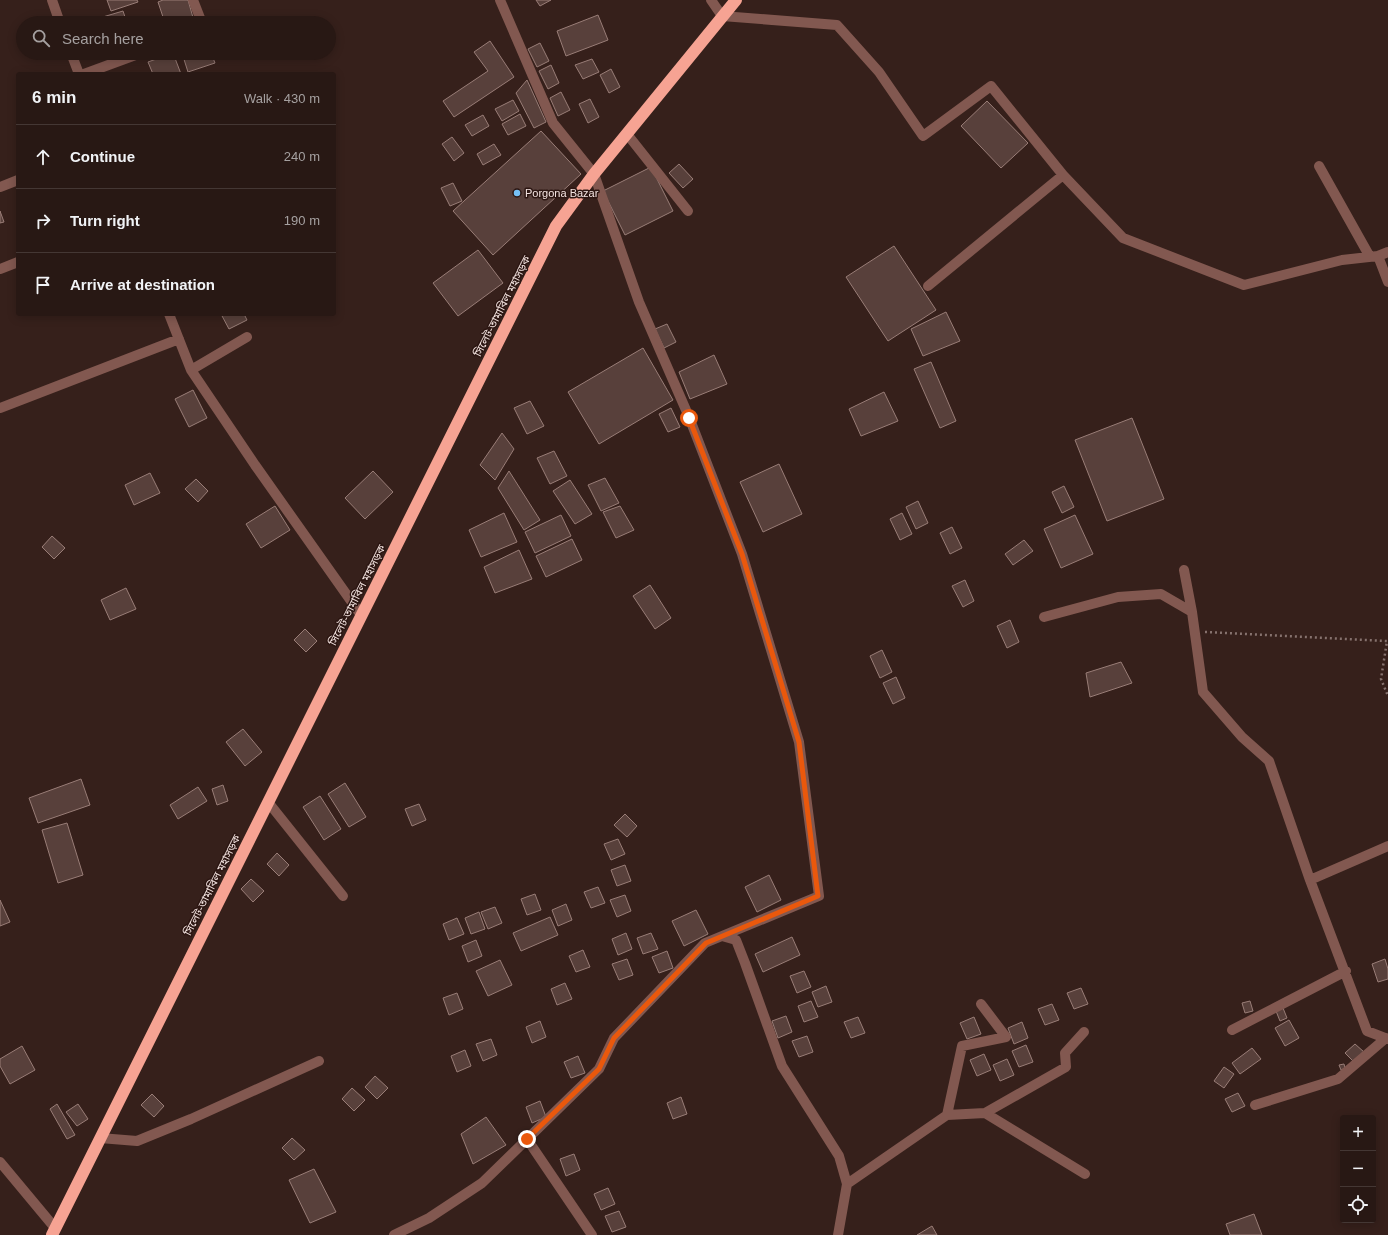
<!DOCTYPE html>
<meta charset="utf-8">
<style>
body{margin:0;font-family:Helvetica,"Noto Sans Bengali",sans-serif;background:#30211d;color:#f1f3f6}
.controls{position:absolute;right:12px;bottom:12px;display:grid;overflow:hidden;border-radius:4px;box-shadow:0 2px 10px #0003}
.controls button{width:36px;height:36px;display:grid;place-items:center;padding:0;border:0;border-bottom:1px solid #443734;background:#281814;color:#f1f3f6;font:20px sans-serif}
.stop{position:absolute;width:12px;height:12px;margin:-9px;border:3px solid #ea580c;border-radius:50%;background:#fff}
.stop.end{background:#ea580c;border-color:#fff;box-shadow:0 1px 4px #0008}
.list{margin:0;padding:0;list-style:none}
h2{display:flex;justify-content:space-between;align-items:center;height:52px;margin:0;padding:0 16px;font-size:17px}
h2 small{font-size:13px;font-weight:400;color:#a5a0a0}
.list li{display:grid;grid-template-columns:26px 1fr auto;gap:12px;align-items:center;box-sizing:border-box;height:64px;padding:0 16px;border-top:1px solid #443734}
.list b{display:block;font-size:15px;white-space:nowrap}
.list em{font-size:13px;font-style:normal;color:#a5a0a0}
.icon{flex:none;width:22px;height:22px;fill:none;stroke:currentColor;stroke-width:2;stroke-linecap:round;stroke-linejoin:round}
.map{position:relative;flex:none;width:1388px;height:1235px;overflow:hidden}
.search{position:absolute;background:#281814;box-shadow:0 2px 10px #0003;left:16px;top:16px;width:320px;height:44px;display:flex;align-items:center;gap:10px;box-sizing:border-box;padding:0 14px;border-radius:22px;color:#a5a0a0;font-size:15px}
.panel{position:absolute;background:#281814;box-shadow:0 2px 10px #0003;left:16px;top:72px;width:320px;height:244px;border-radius:4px}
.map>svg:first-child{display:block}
.building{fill:#58403b;stroke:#997d77}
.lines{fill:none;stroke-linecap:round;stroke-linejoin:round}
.path{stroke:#86726e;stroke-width:2.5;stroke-dasharray:2 3;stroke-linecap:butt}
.minor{stroke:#825850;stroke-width:10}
.highway{stroke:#f6a393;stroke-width:12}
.route{stroke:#ea580c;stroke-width:5}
.poi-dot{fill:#75c0f6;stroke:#2c1612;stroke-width:1.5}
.labels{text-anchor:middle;stroke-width:3;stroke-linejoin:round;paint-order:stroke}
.poi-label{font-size:11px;fill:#f4e4e1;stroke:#2c1612;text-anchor:start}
.street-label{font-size:11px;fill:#f4e4e1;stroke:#2c1612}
</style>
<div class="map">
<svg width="1388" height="1235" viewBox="0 0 1388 1235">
<rect width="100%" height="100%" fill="#36201b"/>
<path class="building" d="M107,0h30l1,2 -27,9z
M163,0h25l6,21 -4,2h-25l-7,-21z
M536,0h15l-11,6z
M123,11l4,12h-30l-1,-4z
M598,15l10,25 -42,16 -9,-25z
M490,41l24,36 -60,40 -11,-16 45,-30 -14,-19z
M540,43l9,18 -12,6 -9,-18z
M173,53l8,21h-28l-5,-12z
M182,53h29l4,10 -27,9z
M592,59l7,13 -16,7 -8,-14z
M551,65l8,18 -11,6 -9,-18z
M611,69l9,18 -11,6 -9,-18z
M527,80l19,42 -12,6 -18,-35z
M561,92l9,18 -12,6 -8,-18z
M590,99l9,18 -11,6 -9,-19z
M513,100l6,11 -17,10 -7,-12z
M987,101l41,42 -27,25 -40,-42z
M520,114l6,12 -18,9 -6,-11z
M483,115l6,11 -17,10 -7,-11z
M541,131l40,43 -88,81 -40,-44z
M452,137l12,16 -10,8 -12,-17z
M494,144l7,11 -18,10 -6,-11z
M679,164l14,15 -10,9 -14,-15z
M651,167l22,44 -48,24 -22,-44z
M453,183l9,18 -12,5 -9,-18z
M0,211l4,11 -4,1z
M894,246l42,64 -48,31 -42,-64z
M478,250l25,33 -45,33 -25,-33z
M946,312l14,29 -37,15 -12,-27z
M221,314h23l3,6 -18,9z
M667,324l9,18 -12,6 -9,-19z
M643,348l30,52 -74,44 -31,-52z
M714,355l13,29 -37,15 -11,-27z
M931,362l25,59 -16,7 -26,-59z
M193,390l14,28 -18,9 -14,-28z
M884,392l14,29 -37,15 -12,-27z
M530,401l14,25 -17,8 -13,-26z
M671,408l9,19 -12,5 -9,-18z
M1132,418l32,81 -57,22 -32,-81z
M502,433l12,16 -19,31 -15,-15z
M554,451l13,25 -17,8 -13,-26z
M779,464l23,50 -39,18 -23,-50z
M373,471l20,21 -28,27 -20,-21z
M509,471l31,49 -16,10 -26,-42z
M150,473l10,20 -26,12 -9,-20z
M605,478l14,25 -18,8 -13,-26z
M196,479l12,12 -10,11 -13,-13z
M570,480l22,34 -17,10 -22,-33z
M1064,486l10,21 -12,6 -10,-21z
M918,501l10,22 -12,6 -10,-22z
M275,506l15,24 -29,18 -15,-24z
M620,506l14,24 -18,8 -13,-26z
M504,513l13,29 -36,15 -12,-27z
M902,513l10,21 -12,6 -10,-21z
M561,515l10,21 -36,17 -10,-21z
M1075,515l18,39 -32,14 -17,-39z
M952,527l10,21 -12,6 -10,-21z
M52,536l13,12 -11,11 -12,-12z
M572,539l10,21 -36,17 -10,-21z
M1024,540l9,11 -20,14 -8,-11z
M519,550l13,29 -37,14 -11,-26z
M965,580l9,21 -11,6 -11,-21z
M650,585l21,33 -16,11 -22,-33z
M126,588l10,21 -26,11 -9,-20z
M1010,620l9,22 -12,6 -10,-22z
M305,629l12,12 -11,11 -12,-12z
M882,650l10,22 -12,6 -10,-22z
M1121,662l11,21 -42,14 -4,-24z
M896,677l9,21 -12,6 -10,-21z
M243,729l19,23 -17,14 -19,-24z
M81,779l9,26 -52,18 -9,-25z
M345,783l21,34 -17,10 -21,-33z
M223,785l5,16 -11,4 -5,-16z
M198,787l9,14 -29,18 -8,-14z
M320,796l21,33 -17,11 -21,-33z
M419,804l7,16 -14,6 -7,-17z
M625,814l12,12 -10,11 -13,-12z
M67,823l16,52 -25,8 -16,-53z
M618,839l7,15 -14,6 -7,-16z
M277,853l12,12 -10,11 -12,-12z
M625,865l6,16 -14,5 -6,-16z
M769,875l12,25 -24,12 -12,-25z
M251,879l13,12 -11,11 -12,-13z
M598,887l7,16 -14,5 -7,-16z
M535,894l6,16 -14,5 -6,-16z
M625,895l6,16 -14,6 -7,-17z
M0,900l10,22 -10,4z
M566,904l6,16 -14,6 -6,-16z
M495,907l7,16 -14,6 -7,-17z
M696,910l12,24 -24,12 -12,-25z
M479,912l6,17 -14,5 -6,-16z
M550,917l8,18 -37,16 -8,-18z
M457,918l7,16 -15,6 -6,-16z
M626,933l6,16 -14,6 -6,-16z
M651,933l7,16 -15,5 -6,-16z
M792,937l8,18 -37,17 -8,-18z
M476,940l6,16 -14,6 -6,-16z
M583,950l7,17 -14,5 -7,-16z
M667,951l6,17 -14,5 -7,-16z
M627,959l6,16 -14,5 -7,-16z
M1385,959l3,10v10l-10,3 -6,-18z
M500,960l12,25 -24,11 -12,-25z
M804,971l7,16 -14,6 -7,-17z
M565,983l7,16 -15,6 -6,-16z
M826,986l6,16 -14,5 -6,-15z
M1081,988l7,16 -14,5 -7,-16z
M457,993l6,16 -14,6 -6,-17z
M811,1001l7,16 -14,5 -6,-16z
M1250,1001l3,10 -8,2 -3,-10z
M1052,1004l7,16 -14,5 -7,-16z
M1283,1008l4,10 -7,3 -4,-10z
M786,1016l6,16 -14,6 -6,-17z
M858,1017l7,16 -14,5 -7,-16z
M974,1017l7,17 -14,5 -7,-16z
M1289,1020l10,18 -14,8 -10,-18z
M540,1021l6,16 -14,6 -6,-16z
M1022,1022l6,16 -14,6 -6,-16z
M807,1036l6,16 -14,5 -7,-16z
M491,1039l6,16 -14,6 -7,-17z
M1355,1044l9,8 -10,10 -9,-9z
M1026,1045l7,17 -14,5 -7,-16z
M22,1046l13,24 -25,14 -10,-18v-7z
M1252,1048l9,11 -21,15 -8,-11z
M465,1050l6,16 -14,6 -6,-16z
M984,1054l7,16 -14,6 -7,-16z
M578,1056l7,17 -14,5 -7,-16z
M1007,1059l7,16 -14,6 -7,-16z
M1344,1064l1,4 -4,2 -2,-5z
M1224,1067l10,7 -10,14 -10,-7z
M375,1076l13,12 -11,11 -12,-12z
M352,1088l13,12 -11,11 -12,-12z
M1238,1093l7,13 -13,6 -7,-13z
M152,1094l12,12 -10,11 -13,-12z
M681,1097l6,17 -14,5 -6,-16z
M540,1101l6,16 -14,6 -6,-16z
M57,1104l18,31 -8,4 -17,-30z
M78,1104l10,15 -11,7 -11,-14z
M486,1117l20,28 -33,19 -12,-30z
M292,1138l13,12 -11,10 -12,-12z
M574,1154l6,16 -14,6 -6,-17z
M314,1169l22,43 -26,11 -21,-43z
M608,1188l7,16 -14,6 -7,-16z
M619,1211l7,16 -14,5 -7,-16z
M1254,1214l8,21h-32l-4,-11z
M932,1226l5,9h-20z"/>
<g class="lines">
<path class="path" d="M1205,632l182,9 -6,38 7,17"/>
<path class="minor" d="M52,0l8,23
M193,0l9,23
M500,0l53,123 41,51 45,128 50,115 53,137 57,188 20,154 -97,40
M711,0l11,16 115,9 42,47 44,64 68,-50 72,89
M71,53l8,21
M84,74l57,-21
M627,134l61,77
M1319,166l51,91
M0,187l18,-7
M1378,256l10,26
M0,269l18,-7
M928,286l135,-111 60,63 121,47 98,-25 36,-4 10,-4
M169,314l22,56
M247,337l-56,33 64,95 106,150
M0,408l179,-69
M1184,570l8,42 11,80 39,45 27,24 41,119 57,151 21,8
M1044,617l74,-20 43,-3 31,18
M268,802l75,94
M1310,880l78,-34
M981,1004l25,33 -44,9 -15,69 38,-2 81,-46 -1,-14 19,-21
M1232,1030l114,-59
M1255,1105l83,-26 48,-41
M985,1113l100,61
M100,1138l37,3 54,-22 128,-58
M527,1139l65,96
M0,1162l55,66
M847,1184l100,-69
M394,1235l35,-17 53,-35 117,-114 15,-31 91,-95 17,-7 14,4 9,23 37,103 57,90 8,28 -9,51"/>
<path class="highway" d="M52,1235l504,-1009 38,-52 142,-174"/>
</g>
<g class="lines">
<path class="route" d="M527,1139l72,-70 15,-31 92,-95 112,-47 -19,-154 -57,-188 -53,-136"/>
</g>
<circle class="poi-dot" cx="517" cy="193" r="4"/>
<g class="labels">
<g class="poi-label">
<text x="525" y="197">Porgona Bazar</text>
</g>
<g class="street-label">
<text transform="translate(502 306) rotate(-63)" y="4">সিলেট-তামাবিল মহাসড়ক</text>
<text transform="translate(357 595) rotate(-63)" y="4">সিলেট-তামাবিল মহাসড়ক</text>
<text transform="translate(212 885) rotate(-63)" y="4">সিলেট-তামাবিল মহাসড়ক</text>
</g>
</g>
</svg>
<div class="controls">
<button>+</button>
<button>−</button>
<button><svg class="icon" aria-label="locate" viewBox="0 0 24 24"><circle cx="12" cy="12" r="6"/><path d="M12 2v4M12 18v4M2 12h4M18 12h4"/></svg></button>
</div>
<div class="stop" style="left:689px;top:418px"></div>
<div class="stop end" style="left:527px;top:1139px"></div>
<div class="search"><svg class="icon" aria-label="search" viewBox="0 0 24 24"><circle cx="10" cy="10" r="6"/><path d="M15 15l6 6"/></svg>Search here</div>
<section class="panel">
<h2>6 min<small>Walk · 430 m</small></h2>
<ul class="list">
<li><svg class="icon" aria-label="ahead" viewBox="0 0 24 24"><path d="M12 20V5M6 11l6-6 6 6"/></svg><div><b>Continue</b></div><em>240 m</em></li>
<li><svg class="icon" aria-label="right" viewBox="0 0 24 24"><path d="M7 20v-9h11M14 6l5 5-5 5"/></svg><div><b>Turn right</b></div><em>190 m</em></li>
<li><svg class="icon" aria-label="arrive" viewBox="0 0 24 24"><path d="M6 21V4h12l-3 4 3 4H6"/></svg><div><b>Arrive at destination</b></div></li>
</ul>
</section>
</div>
